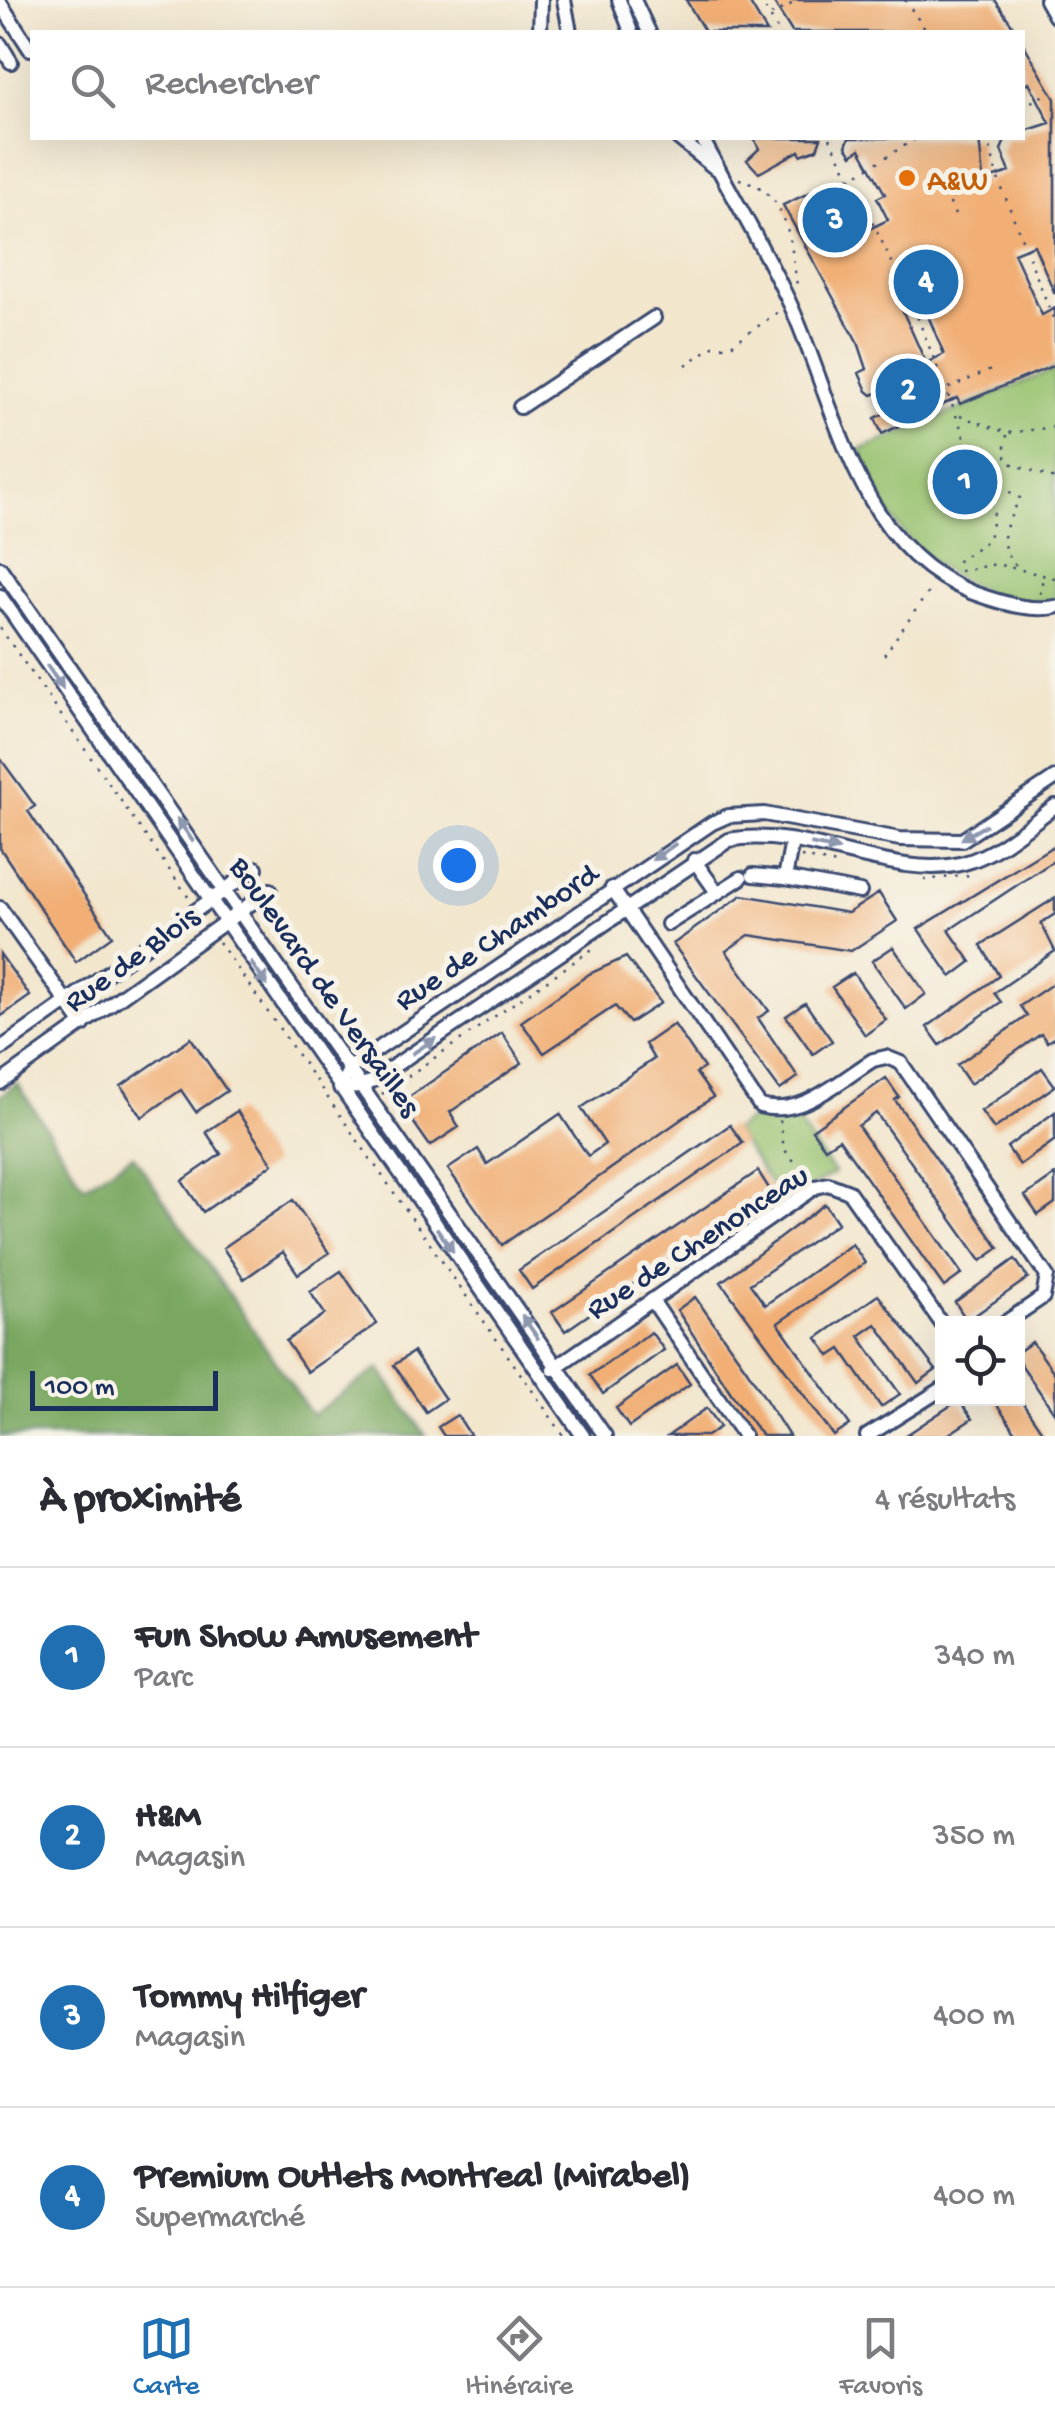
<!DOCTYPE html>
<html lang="fr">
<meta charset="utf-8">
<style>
body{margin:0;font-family:"Gochi Hand",sans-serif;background:#f7f7f7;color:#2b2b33}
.controls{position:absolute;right:30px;bottom:30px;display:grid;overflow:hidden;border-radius:0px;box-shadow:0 10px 40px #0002}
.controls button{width:90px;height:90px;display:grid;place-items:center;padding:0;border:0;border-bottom:2px solid #e1e1e2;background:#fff;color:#2b2b33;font:50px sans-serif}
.scale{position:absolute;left:30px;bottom:25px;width:188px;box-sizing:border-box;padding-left:10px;border:5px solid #1b2f5e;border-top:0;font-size:28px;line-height:35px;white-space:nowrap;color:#1b2f5e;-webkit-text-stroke:8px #f7f3e8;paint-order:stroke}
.you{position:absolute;left:458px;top:865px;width:35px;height:35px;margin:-25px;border:8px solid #fff;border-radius:50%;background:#1a73e8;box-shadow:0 0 0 15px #1a73e833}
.badge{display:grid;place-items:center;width:65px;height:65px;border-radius:50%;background:#1f6fb2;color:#fff;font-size:32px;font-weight:700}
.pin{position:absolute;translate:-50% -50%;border:5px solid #fff;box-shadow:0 2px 10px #0006}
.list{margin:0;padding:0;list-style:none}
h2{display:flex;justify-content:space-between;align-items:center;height:130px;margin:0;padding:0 40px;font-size:42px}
h2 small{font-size:32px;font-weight:400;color:#7c7c81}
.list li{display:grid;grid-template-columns:65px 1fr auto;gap:30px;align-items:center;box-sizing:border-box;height:180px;padding:0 40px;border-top:2px solid #e1e1e2}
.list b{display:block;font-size:38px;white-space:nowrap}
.list p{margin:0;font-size:32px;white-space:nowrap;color:#7c7c81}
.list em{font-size:32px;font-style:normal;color:#7c7c81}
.icon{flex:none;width:55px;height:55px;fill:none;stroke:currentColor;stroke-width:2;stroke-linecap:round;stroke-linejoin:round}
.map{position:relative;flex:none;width:1055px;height:1436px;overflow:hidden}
.search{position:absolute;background:#fff;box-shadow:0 10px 40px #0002;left:30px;right:30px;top:30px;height:110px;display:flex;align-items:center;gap:25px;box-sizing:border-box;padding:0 35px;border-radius:0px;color:#7c7c81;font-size:38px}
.sheet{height:850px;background:#fff}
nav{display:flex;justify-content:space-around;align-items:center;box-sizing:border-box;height:140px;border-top:2px solid #e1e1e2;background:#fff;font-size:28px;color:#7c7c81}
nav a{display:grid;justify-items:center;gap:5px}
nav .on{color:#1f6fb2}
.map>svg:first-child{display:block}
.green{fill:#97c16e;stroke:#597866;stroke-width:2.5}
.forest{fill:#79a761;stroke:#4a6b60;stroke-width:2.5}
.building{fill:#f1af75;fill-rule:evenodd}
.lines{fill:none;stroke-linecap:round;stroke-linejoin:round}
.minor-casing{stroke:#3b4a6f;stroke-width:18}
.path{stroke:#3b4a6f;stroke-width:2.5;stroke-dasharray:2.5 8;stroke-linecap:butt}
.minor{stroke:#fff;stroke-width:12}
.oneway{fill:#8d97ae}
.food-dot{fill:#e8710a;stroke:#f7f3e8;stroke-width:4}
.labels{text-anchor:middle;stroke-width:10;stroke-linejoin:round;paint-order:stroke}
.food-label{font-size:32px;fill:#c56008;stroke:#f7f3e8;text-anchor:start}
.street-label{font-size:32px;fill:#1b2f5e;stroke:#f7f3e8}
</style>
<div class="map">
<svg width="1055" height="1436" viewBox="0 0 1055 1436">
<rect width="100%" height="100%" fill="#f7f3e8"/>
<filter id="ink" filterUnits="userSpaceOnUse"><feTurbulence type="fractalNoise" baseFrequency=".01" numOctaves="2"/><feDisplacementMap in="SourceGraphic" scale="20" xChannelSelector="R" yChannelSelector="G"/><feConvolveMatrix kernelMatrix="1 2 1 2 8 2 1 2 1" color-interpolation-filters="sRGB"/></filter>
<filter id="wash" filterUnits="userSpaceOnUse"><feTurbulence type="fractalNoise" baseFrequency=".0048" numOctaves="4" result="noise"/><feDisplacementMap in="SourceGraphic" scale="40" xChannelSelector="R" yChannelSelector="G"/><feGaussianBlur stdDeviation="2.25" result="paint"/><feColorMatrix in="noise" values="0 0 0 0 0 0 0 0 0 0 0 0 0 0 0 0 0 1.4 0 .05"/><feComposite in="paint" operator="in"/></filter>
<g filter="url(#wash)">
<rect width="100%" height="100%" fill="#f2e6cd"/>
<path class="green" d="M1055,369v231c-63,8 -133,-32 -165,-86 -12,-20 -20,-43 -30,-64z
M753,1117l20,7 24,-3 37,52 -50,31 -50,-74z"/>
<path class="forest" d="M17,1083l67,103 49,-31 179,260 67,-47 47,68h-426v-340z"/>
<g id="blocks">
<path class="building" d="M686,0h62l19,32h-62z
M772,0h223l22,32h-225z
M1022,41l33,58v195l-21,-49 -20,8 28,62 13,-7v57l-95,39 -3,-6 -75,36 -7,-16 12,-6 -8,-20 -7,3 -5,-4 -8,-18 8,-4 -8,-24 -76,-140 49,-23 13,3 24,44 19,-9 -11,-22 8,-4 -25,-45 -8,6 -6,-9 3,-8h130l5,50 4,-9 22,-7 -9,-22 5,-12h16v-6l28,-9 -21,-41 -7,5zM919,294l25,60 -18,9 -27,-60z
M754,138h67l-4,11 -16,6 -2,-4 -40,22 -12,-13 12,-11z
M0,758l35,48 -7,5 84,125 -36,26 -76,-114z
M1055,845v15l-106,70 22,32 -20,15 -33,-48z
M879,893l18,28 -46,30 -102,-16 -23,16 43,60 -11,7 40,59 -18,13 -107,-146 69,-49 106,18z
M1055,898v16l-14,9 14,28 -61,42 7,9 -61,43 -13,-18 72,-51 -18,-31z
M893,947l33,47 -20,15 -34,-48z
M0,954l30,42 -30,21z
M626,957l35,46 -31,20 -15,-17 -71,47 -23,-31 68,-48z
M853,973l33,47 -21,15 -33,-48z
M1055,982v55l-8,5 -6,-8 -71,50 -13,-19 70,-49 -7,-10z
M805,1003l27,38 -19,13 -27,-38z
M674,1024l30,44 -8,5 17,24 -211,148 -54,-76 30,-20 9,15 73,-50 28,42 17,-12 -24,-36 73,-49 -9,-15z
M502,1033l20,30 -72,49 9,15 -29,19 -30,-43z
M191,1038l36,53 -31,21 -15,-22 -39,27 -21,-31z
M1042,1068l13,18 -61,43 -13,-18z
M886,1078l13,19 -4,3 104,148 -18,13 -105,-148 -18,13 104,148 -18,13 -105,-148 -14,9 -13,-18z
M237,1111l36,53 -70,48 -21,-31 39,-27 -15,-22z
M1055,1112v28l-35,25 -13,-18z
M730,1125l13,18 -211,146 -13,-19z
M758,1171l12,19 -205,141 -13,-19z
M1055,1175v28l-17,12 -13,-19z
M293,1200l36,53 -31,21 -15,-22 -39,27 -21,-31z
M825,1204l13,19 -88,61 15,21 87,-61 13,19 -87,60 72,102 -16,11 -113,-154z
M1015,1259l13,19 -61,43 -12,-19z
M341,1271l36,53 -70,48 -21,-31 39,-27 -15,-22z
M878,1295l58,75 -18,13 -42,-59 -17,12 41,58 -19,13 -40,-58 -11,7 -13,-18z
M695,1297l52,73 42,66h-27l-29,-40 -56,-86z
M651,1332l13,18 -61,44 -13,-19z
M1032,1342l23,32v40l-37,-54v-8z
M413,1352l32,47 -19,13 -32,-47z
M677,1365l13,19 -61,43 -13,-19z
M992,1398h27l26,38h-27z
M959,1400l13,19 -26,17h-41z
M707,1408l13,19 -13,9h-39z
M457,1415l14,21h-27l-6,-9z"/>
</g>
</g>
<g filter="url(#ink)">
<use href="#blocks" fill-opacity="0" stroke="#3b4a6f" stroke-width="2.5"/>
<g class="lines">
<g class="minor-casing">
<path id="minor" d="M564,0l6,32
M619,0l12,32
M634,0l15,32
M1046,0l9,16
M0,3l30,46
M540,32l1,-32
M0,44l11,18
M678,138l37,30
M702,138c29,56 62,110 89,168 48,107 68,254 197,292 22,7 44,13 67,9
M520,407l134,-89
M0,568l605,868
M0,596l583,840
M1055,778l-93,62 -62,-1 -136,-25 -36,2 -16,7 -362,245 -10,20 23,-1 366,-247c75,-15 166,42 235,23 33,-9 64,-37 91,-57
M792,841l-7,37 75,14
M694,860l22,31
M753,875l32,3
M612,888l148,218c41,12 79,-25 113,-46l13,-3 15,6 146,213 -4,21 -40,27
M0,908l83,117
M668,924l73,-46
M0,1049l256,-181
M0,1083l270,-193
M652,1300l92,136
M553,1369l262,-182 13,-3 21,8 93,132
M867,1436l75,-47"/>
</g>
<path class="path" d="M760,0l19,32
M905,0l22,32
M771,15l28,-15
M1022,107l33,-18
M830,138l80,160 84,214 -5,27 -38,27
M988,138l9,38 58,147
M739,179c53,13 51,67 59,112
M850,179l67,-41
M955,215l-7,-16 50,-19
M686,365l27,-19h17l48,-34
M949,388l44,-19
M960,416l47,17 48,-6
M1007,435l-3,18 6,10 45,16
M982,476l38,22c-13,27 -29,47 1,72
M960,571l36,-7 59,14
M1040,594l3,-17
M0,628l189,270
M884,655l48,-68
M801,857l36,7
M924,880l46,-5
M219,942l345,494
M382,1094l212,-146
M780,1120l4,29 24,29"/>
<use href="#minor" class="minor"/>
</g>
<defs><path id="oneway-solid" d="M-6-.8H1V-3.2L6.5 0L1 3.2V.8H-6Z" transform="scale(2.5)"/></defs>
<g class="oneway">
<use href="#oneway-solid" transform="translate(55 677) rotate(56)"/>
<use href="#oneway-solid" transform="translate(185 830) rotate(-125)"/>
<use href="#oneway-solid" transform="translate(974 832) rotate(150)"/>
<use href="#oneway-solid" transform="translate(825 847) rotate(11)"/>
<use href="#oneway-solid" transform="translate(664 852) rotate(145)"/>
<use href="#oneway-solid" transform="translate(259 974) rotate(55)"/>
<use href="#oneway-solid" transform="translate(424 1046) rotate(-34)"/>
<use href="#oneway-solid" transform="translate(445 1240) rotate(55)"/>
<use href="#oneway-solid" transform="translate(530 1327) rotate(-125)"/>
</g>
</g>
<circle class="food-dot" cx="907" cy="178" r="10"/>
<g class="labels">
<g class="food-label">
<text x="927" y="189">A&amp;W</text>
</g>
<g class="street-label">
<text transform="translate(495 935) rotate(-34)" y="11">Rue de Chambord</text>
<text transform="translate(130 957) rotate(-36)" y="11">Rue de Blois</text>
<text transform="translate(327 985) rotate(55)" y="11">Boulevard de Versailles</text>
<text transform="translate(696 1240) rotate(-33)" y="11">Rue de Chenonceau</text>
</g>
</g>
</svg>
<div class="controls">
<button><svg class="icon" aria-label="locate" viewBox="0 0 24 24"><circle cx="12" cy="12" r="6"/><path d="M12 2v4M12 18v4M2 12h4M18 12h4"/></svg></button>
</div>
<div class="scale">100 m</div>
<div class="you"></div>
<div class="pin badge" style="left:965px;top:482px">1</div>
<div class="pin badge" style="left:908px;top:391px">2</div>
<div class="pin badge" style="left:835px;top:220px">3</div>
<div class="pin badge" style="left:926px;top:282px">4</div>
<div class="search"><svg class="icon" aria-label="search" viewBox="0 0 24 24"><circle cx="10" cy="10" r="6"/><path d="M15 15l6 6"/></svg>Rechercher</div>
</div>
<section class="sheet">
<h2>À proximité<small>4 résultats</small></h2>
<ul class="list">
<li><span class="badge">1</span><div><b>Fun Show Amusement</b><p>Parc</p></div><em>340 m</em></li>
<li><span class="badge">2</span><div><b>H&amp;M</b><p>Magasin</p></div><em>350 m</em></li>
<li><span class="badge">3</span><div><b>Tommy Hilfiger</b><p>Magasin</p></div><em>400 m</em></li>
<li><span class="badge">4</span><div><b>Premium Outlets Montreal (Mirabel)</b><p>Supermarché</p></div><em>400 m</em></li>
</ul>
</section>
<nav>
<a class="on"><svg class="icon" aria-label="map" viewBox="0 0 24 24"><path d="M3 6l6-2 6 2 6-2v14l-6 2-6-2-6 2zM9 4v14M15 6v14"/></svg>Carte</a>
<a><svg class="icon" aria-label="directions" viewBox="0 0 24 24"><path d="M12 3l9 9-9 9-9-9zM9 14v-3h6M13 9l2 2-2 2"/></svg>Itinéraire</a>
<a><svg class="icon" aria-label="saved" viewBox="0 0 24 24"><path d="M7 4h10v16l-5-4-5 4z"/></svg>Favoris</a>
</nav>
